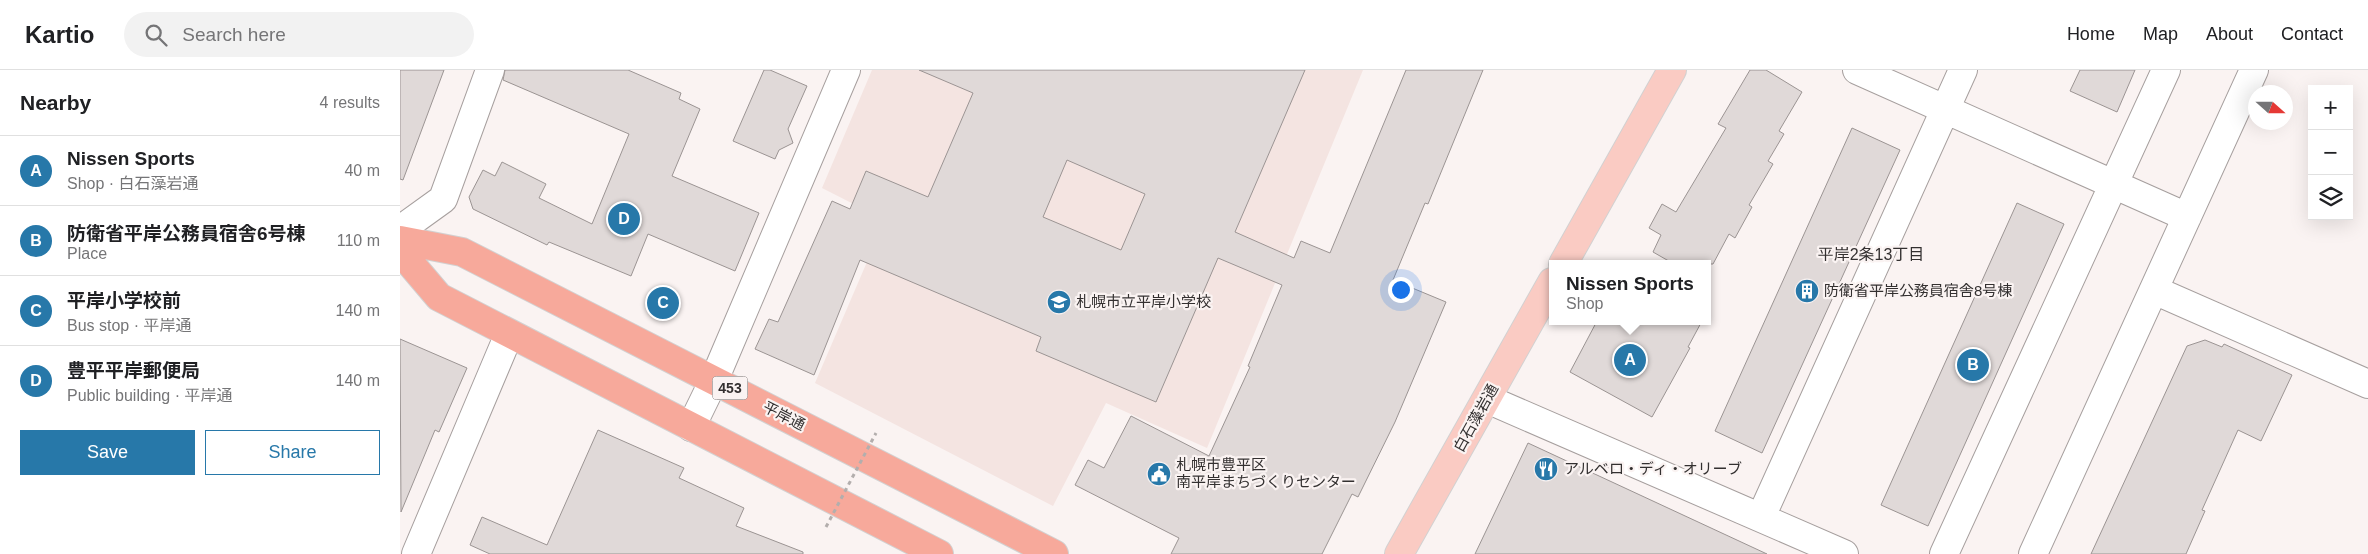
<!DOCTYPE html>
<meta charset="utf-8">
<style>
body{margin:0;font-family:Helvetica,"Noto Sans JP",sans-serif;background:#f2f2f2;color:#202124}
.controls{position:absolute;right:15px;top:15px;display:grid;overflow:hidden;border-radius:0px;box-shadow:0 5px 20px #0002}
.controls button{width:45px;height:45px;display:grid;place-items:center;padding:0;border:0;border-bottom:1px solid #e0e0e0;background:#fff;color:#202124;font:25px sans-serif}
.compass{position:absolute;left:1848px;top:15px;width:45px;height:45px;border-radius:50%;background:#fff;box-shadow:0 5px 20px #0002;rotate:111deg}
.you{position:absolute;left:1000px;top:219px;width:18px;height:18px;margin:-12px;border:4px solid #fff;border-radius:50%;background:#1a73e8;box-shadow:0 0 0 8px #1a73e833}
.badge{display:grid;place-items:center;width:32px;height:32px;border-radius:50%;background:#2778a9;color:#fff;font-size:16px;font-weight:700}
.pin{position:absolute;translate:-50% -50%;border:2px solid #fff;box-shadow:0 1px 5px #0006}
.popup{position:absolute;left:1149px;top:190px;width:162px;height:65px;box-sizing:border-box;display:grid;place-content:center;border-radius:0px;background:#fff;filter:drop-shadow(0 1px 4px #0005);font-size:16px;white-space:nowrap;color:#757577}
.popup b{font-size:19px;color:#202124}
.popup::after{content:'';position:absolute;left:50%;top:100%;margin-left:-10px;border:10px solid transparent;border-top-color:#fff}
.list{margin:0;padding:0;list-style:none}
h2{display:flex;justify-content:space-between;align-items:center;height:65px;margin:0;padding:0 20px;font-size:21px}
h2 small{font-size:16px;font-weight:400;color:#757577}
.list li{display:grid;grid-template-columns:32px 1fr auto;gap:15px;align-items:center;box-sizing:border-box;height:70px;padding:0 20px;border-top:1px solid #e0e0e0}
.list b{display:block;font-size:19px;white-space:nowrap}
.list p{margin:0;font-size:16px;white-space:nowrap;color:#757577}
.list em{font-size:16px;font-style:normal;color:#757577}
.actions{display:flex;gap:10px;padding:15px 20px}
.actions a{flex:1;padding:11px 0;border:1px solid #2778a9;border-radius:0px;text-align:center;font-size:18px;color:#2778a9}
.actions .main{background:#2778a9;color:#fff}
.icon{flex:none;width:28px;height:28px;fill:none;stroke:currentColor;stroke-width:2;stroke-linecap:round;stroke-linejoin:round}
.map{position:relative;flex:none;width:1968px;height:484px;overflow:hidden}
header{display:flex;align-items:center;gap:30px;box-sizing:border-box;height:70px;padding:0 25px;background:#fff;border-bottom:1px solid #e0e0e0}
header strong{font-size:24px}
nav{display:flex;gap:28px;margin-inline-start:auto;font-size:18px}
.search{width:350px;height:45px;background:#f2f2f2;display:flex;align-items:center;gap:12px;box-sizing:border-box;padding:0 18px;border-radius:28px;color:#757577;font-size:19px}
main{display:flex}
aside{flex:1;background:#fff}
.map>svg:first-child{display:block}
.built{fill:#f4e4e1}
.building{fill:#e0d9d8;stroke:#9b9493;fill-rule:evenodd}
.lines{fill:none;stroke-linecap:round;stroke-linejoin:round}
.minor-casing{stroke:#a69f9e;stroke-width:30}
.major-casing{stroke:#d2d1d1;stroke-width:30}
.highway-casing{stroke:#d2d1d1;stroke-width:30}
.minor{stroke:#fff;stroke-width:28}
.major{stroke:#facbc3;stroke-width:28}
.highway{stroke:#f7a99b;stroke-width:28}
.path-bridge{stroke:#b3aead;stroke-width:3;stroke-dasharray:4 4;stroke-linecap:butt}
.labels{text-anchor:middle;stroke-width:4.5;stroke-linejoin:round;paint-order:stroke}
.shield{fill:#faf3f2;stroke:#6f6a6a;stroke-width:1}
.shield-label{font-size:14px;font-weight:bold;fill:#333030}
.poi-label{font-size:15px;fill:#333030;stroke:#faf3f2;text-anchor:start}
.street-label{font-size:15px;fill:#333030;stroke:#faf3f2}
.neighbourhood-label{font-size:16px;fill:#333030;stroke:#faf3f2}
</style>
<header>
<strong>Kartio</strong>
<div class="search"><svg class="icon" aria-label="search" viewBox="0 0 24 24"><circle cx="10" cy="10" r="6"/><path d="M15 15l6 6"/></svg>Search here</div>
<nav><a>Home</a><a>Map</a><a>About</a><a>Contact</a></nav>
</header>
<main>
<aside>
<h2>Nearby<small>4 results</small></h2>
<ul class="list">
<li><span class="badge">A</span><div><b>Nissen Sports</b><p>Shop · 白石藻岩通</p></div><em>40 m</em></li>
<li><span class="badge">B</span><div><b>防衛省平岸公務員宿舎6号棟</b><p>Place</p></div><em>110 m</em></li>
<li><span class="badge">C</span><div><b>平岸小学校前</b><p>Bus stop · 平岸通</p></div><em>140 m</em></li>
<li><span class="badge">D</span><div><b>豊平平岸郵便局</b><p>Public building · 平岸通</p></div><em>140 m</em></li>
</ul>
<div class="actions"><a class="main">Save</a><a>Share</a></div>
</aside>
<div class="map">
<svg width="1968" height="484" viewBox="0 0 1968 484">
<rect width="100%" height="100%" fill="#faf3f2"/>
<path class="built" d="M472,0h491l-156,378 -101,-45 -53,103 -238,-123 70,-163 -63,-32z"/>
<path class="building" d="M0,0h44l-41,110 -3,-1z
M105,0h123l53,23 -2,6 21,10 -28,67 87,37 -24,58 -87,-37 -17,42 -82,-34 -2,3 -74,-36 -4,-12 14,-27 12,6 7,-14 44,22 -7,14 53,26 37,-90 -126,-54z
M364,0h6l37,16 -19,43 5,14 -14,7 -4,9 -42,-18z
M519,0h386l-70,162 59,26 7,-17 29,12 76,-183h77l-55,134 -3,-1 -32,77 53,22 -51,120 -37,75 -6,-3 -30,60h-151l8,-16 -104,-53 13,-25 16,8 27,-52 78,40 41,-89 -2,-1 34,-81 -64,-27 -62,144 -120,-51 5,-14 -181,-77 -46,115 -59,-26 14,-30 9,3 54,-121 18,8 16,-38 62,26 45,-104zM667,90l78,34 -24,56 -78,-33z
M1350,0h16l36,22 -23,39 5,3 -16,27 5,3 -24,41 3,2 -17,31 -6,-4 -16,30h-39l-21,-12 8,-17 -12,-7 13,-24 14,8 50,-84 -8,-4z
M1680,0h55l-18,42 -47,-21z
M1452,58l48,22 -138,303 -47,-22z
M1617,133l47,21 -136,302 -47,-21z
M1197,251h105l-14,26 2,1 -38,69 -82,-45z
M0,269l67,29 -28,64 -4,-2 -34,82z
M1805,270l17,7 2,-3 68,31 -31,66 -23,-11 -36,80 3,1 -19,43h-95l96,-208z
M198,360l86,38 -5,10 65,30 -8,18 67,26v2h-313l-20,-9 12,-28 65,28z
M1128,373l239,111h-292z"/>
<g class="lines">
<g class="minor-casing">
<path id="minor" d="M1457,0l330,147
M0,160l43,-31 47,-129
M1754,220l214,94
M1087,329l357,155
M291,357l23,-47 132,-310
M1361,447l202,-447
M16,484l93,-220
M1544,484l222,-484
M1633,484l221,-484"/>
</g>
<g class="major-casing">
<path id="major" d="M1163,194l109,-194
M999,484l153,-272"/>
</g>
<g class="highway-casing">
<path id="highway" d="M0,170l62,12 592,302
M0,181l39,46 500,257"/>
</g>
<use href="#minor" class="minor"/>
<use href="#major" class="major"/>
<use href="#highway" class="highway"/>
<path class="path-bridge" d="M426,457l50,-94"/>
</g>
<defs>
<g id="building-disc" transform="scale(1.25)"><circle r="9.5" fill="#2778a9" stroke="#faf3f2"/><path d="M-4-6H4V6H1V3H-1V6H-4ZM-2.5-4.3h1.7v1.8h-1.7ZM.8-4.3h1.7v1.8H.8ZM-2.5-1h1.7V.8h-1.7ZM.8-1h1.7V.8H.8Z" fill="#fff"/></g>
<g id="school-disc" transform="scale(1.25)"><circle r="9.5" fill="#2778a9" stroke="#faf3f2"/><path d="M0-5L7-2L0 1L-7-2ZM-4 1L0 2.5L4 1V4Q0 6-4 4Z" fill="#fff"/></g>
<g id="restaurant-disc" transform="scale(1.25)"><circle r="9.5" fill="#2778a9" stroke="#faf3f2"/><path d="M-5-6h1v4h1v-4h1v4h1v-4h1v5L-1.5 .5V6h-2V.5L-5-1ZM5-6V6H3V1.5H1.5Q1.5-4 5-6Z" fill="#fff"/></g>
<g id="civic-disc" transform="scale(1.25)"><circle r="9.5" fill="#2778a9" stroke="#faf3f2"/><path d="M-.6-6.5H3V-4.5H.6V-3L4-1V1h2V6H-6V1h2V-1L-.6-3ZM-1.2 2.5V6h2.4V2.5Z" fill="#fff"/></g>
</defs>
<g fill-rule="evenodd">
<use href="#building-disc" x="1407" y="221"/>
<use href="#school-disc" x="659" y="232"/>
<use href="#restaurant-disc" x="1146" y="399"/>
<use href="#civic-disc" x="759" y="404"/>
</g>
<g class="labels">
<rect class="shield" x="312.5" y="306.5" width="35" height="23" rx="4"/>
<g class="shield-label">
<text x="330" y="323">453</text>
</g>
<g class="poi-label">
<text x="1424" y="226">防衛省平岸公務員宿舎8号棟</text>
<text x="676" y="237">札幌市立平岸小学校</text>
<text x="776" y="400">札幌市豊平区<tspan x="776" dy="17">南平岸まちづくりセンター</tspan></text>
<text x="1164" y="404">アルベロ・ディ・オリーブ</text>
</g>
<g class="street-label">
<text transform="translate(384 346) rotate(27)" y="5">平岸通</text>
<text transform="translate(1076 348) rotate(-61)" y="5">白石藻岩通</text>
</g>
<g class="neighbourhood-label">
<text x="1471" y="190">平岸2条13丁目</text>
</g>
</g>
</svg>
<div class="controls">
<button>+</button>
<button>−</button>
<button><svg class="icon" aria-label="layers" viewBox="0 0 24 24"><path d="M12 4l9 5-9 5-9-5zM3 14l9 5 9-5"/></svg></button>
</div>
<svg class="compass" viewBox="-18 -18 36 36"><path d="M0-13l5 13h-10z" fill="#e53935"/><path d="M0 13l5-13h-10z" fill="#757577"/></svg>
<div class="you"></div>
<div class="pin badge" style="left:1230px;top:290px">A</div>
<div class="popup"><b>Nissen Sports</b>Shop</div>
<div class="pin badge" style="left:1573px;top:295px">B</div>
<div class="pin badge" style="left:263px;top:233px">C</div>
<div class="pin badge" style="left:224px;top:149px">D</div>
</div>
</main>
